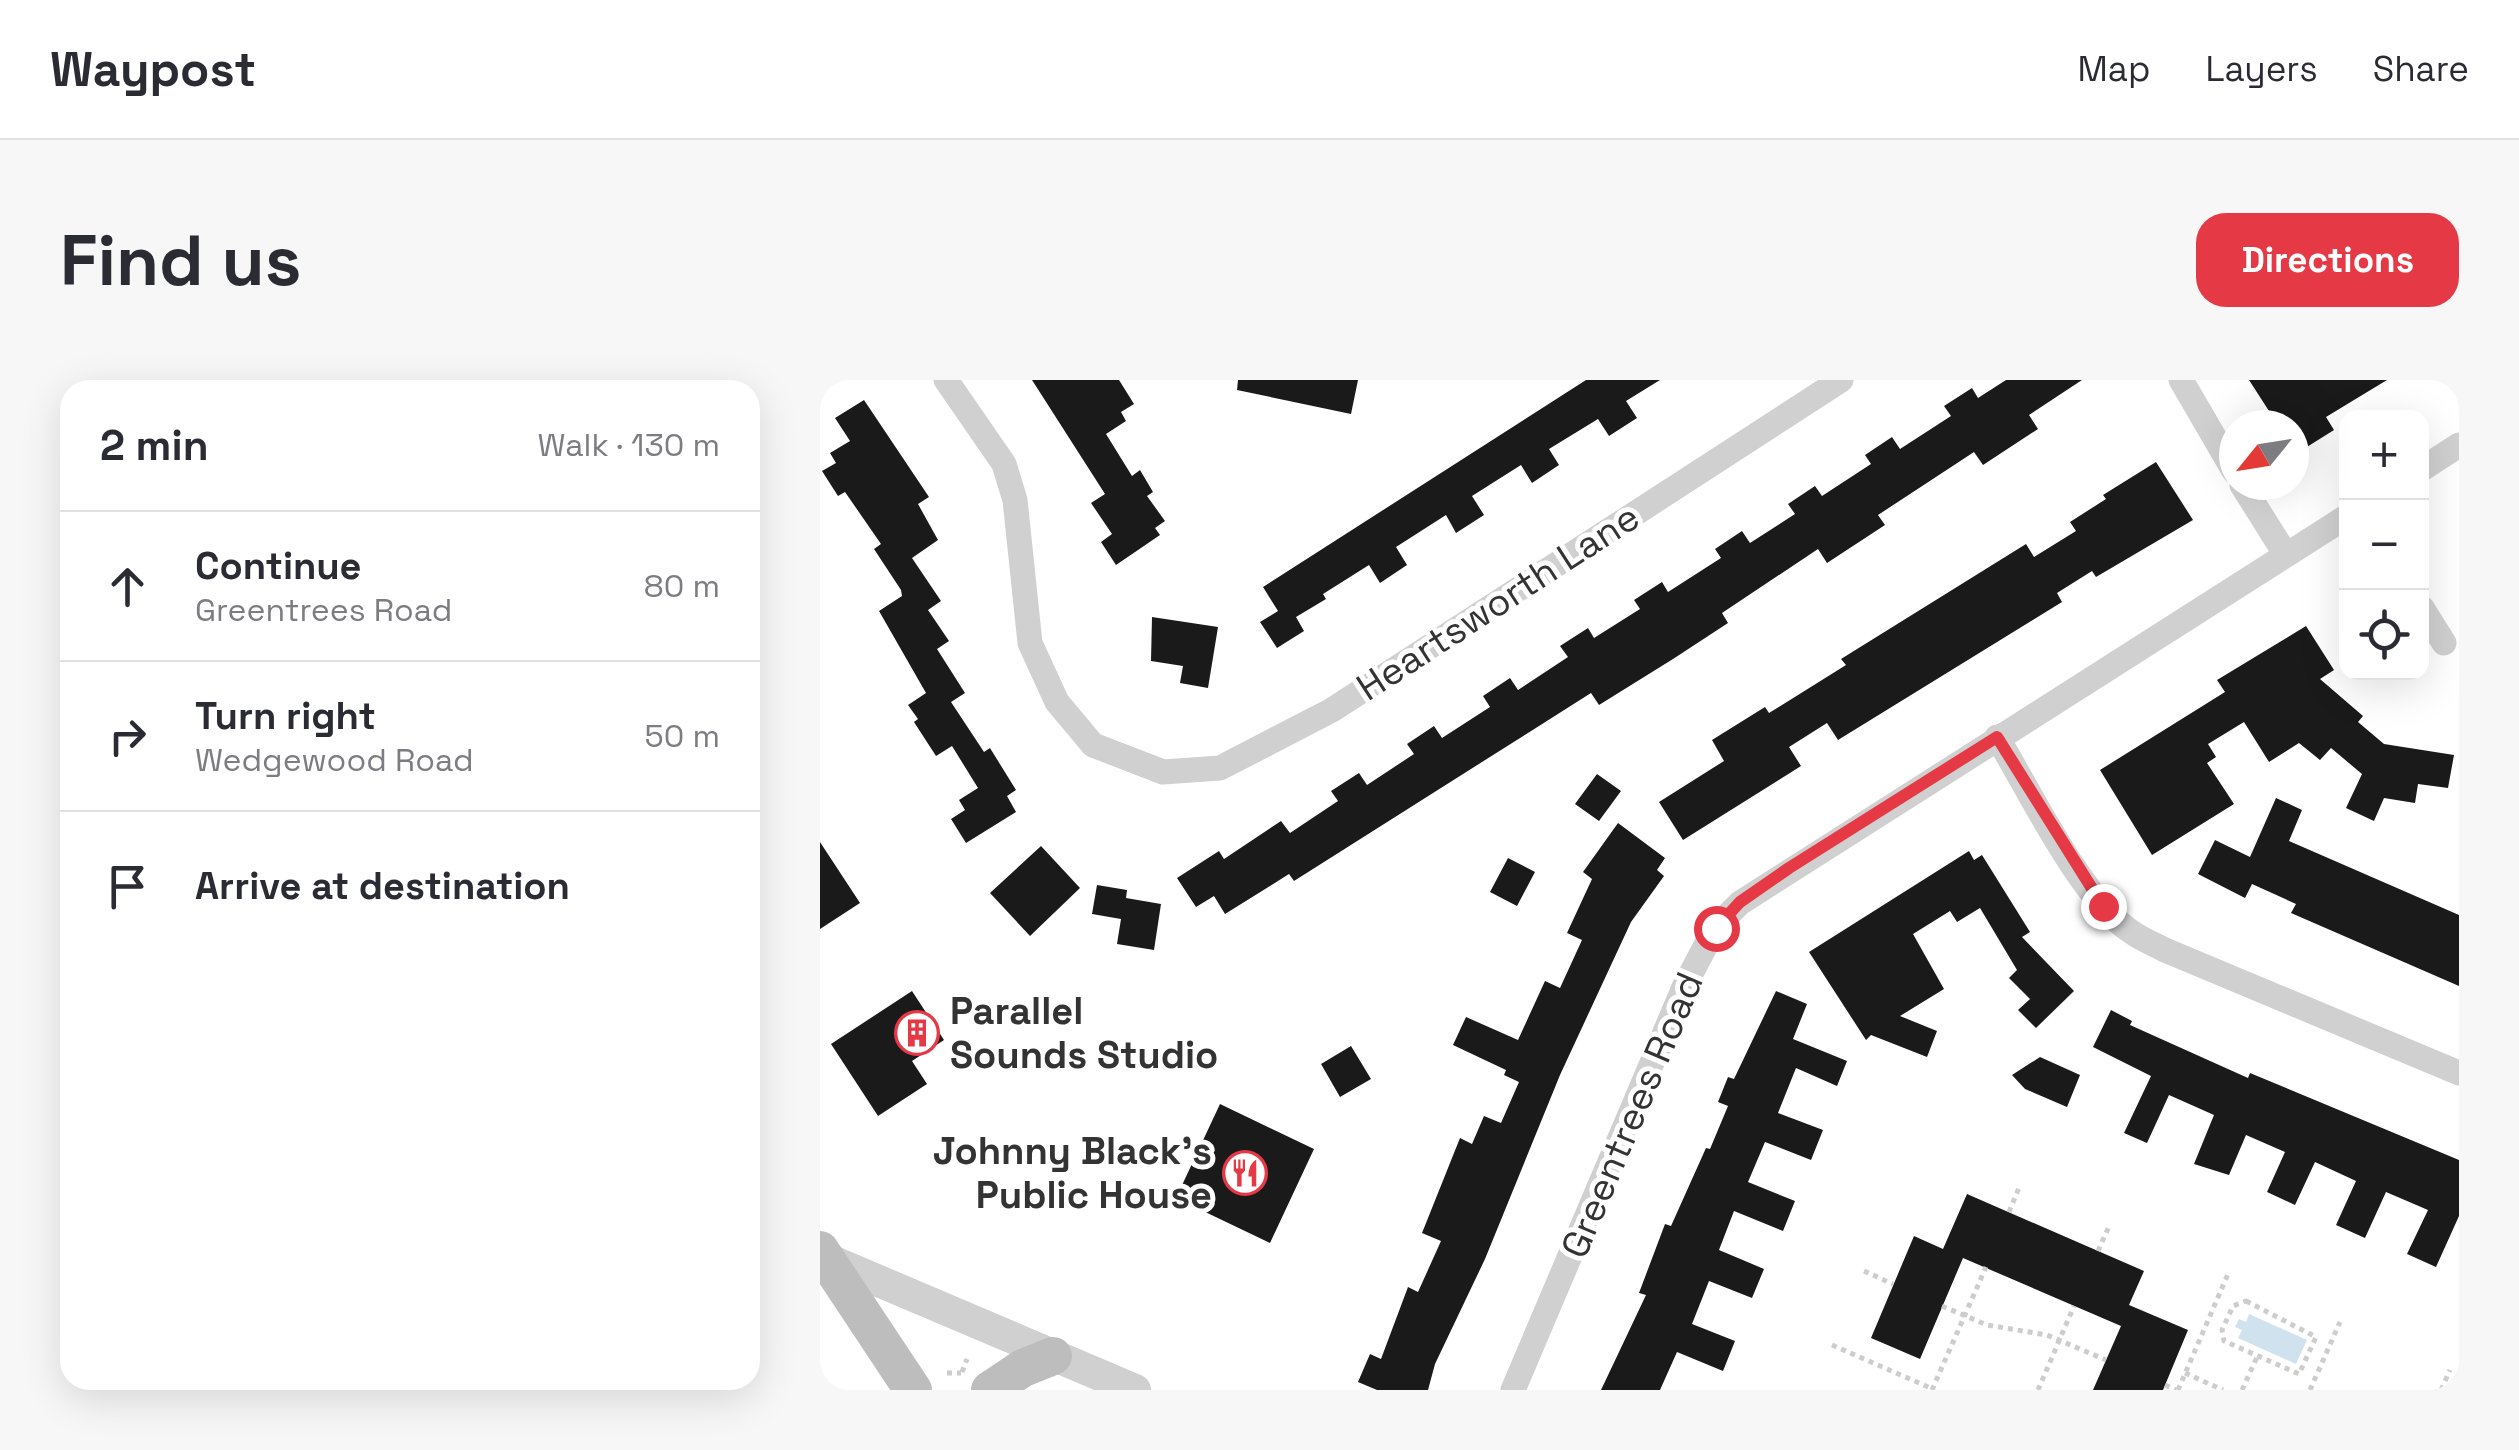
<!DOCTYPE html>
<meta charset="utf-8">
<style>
body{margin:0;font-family:"Space Grotesk",sans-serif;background:#f7f7f7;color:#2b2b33}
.controls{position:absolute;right:30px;top:30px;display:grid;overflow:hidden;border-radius:20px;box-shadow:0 10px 40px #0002}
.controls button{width:90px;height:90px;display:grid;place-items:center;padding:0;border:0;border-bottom:2px solid #e1e1e2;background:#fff;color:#2b2b33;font:50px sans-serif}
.compass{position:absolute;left:1399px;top:30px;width:90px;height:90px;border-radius:50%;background:#fff;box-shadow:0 10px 40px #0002;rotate:240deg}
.stop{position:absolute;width:30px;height:30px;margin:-22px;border:8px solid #e63946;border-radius:50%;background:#fff}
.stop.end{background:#e63946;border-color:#fff;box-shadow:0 2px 10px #0008}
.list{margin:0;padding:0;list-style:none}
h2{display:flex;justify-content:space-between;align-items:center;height:130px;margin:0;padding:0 40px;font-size:42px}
h2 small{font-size:32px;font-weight:400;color:#7c7c81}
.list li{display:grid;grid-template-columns:65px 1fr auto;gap:30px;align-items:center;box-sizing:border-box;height:150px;padding:0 40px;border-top:2px solid #e1e1e2}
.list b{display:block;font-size:38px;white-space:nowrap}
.list p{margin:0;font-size:32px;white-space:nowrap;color:#7c7c81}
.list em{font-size:32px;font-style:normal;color:#7c7c81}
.icon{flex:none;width:55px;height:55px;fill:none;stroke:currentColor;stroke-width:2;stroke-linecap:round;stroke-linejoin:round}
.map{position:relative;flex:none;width:1639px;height:1010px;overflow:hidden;border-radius:30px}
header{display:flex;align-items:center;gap:60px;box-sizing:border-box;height:140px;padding:0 50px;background:#fff;border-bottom:2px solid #e1e1e2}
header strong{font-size:48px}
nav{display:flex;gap:55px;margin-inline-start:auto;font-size:35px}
.intro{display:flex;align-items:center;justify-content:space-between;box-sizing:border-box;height:240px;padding:0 60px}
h1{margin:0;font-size:70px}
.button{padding:25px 45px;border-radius:30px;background:#e63946;color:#fff;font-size:35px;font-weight:700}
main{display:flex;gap:60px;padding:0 60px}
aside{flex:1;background:#fff;border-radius:30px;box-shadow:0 10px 40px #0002}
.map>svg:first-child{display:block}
.water{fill:#cfe2ee}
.building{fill:#1a1a1a}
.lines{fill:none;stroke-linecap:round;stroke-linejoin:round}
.path{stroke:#cdcdcd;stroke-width:5;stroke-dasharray:5 5;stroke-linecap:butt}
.minor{stroke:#d0d0d0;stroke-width:25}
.tertiary{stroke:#d0d0d0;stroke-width:32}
.secondary{stroke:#bdbdbd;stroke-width:38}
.route{stroke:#e63946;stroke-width:12}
.labels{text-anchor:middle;stroke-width:10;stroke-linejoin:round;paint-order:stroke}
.street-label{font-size:38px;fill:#333;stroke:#fff}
.poi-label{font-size:38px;font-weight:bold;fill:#333;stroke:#fff;text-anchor:start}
</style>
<header>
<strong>Waypost</strong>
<nav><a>Map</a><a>Layers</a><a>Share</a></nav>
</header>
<div class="intro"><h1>Find us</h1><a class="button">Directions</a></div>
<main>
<aside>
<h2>2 min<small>Walk · 130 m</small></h2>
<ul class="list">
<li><svg class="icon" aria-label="ahead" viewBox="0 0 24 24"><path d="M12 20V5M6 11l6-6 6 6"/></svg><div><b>Continue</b><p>Greentrees Road</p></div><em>80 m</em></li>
<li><svg class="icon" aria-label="right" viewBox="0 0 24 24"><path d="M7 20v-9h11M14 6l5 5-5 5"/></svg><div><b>Turn right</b><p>Wedgewood Road</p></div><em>50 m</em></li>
<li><svg class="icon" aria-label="arrive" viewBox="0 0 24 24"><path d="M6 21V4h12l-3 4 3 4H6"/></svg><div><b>Arrive at destination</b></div></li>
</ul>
</aside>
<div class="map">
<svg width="1639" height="1010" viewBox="0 0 1639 1010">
<rect width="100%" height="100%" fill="#fff"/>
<path class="water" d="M1429,934l58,26 -11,24 -58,-26 4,-8 -7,-3 4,-8 7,3z"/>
<path class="building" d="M212,0h87l15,24 -13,8 5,9 -20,13 26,42 8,-6 13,22 -6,4 18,25 -10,7 5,7 -44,30 -15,-23 11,-8 -21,-31 14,-9z
M418,0h120l-7,34 -114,-24z
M766,0h74l-34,21 11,17 -28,18 -11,-17 -49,30 10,16 -27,18 -11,-18 -49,31 12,19 -28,18 -10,-18 -50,32 11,18 -27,18 -11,-18 -46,29 3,5 -30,18 8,14 -27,17 -17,-26 18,-11 -15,-24z
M1186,0h76l-53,35 9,14 -55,36 -9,-13 -96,63 7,10 -58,38 -9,-14 -96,64 6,10 -55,36 -74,46 -8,-12 -297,188 -5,-7 -64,40 -11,-18 -18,11 -19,-29 42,-27 5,8 57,-38 9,12 48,-32 -7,-10 28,-18 8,12 47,-31 -7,-10 27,-18 8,12 48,-31 -7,-11 27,-18 8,12 50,-33 -8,-11 28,-18 6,10 46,-29 -6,-9 28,-18 6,10 53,-34 -6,-9 27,-18 8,12 45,-29 -7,-10 27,-18 7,10 49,-32 -6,-9 27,-18 8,12 51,-33 -7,-10 28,-18 6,10z
M1429,0h138l-61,37 8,13 -40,25v-30h-16z
M44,20l65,97 -11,7 20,36 -26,18 29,43 -13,9 21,31 -12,8 28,44 -14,9 33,50 6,-4 26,42 -9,6 9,16 -50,31 -15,-24 14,-9 -6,-10 19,-12 -26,-42 -16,10 -22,-34 4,-3 -10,-14 18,-12 -47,-82 23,-15 -1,-6 -27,-41 7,-5 -36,-52 -7,4 -16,-25 14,-8 -6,-10 20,-12 -15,-23z
M1336,82l37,58 -97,57 -4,-6 -35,22 5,9 -224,138 -11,-17 -38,24 12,19 -118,74 -24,-38 65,-41 -12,-21 53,-33 4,6 77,-48 -5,-6 185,-115 8,13 42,-26 -6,-9 36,-23 -3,-4z
M332,237l66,10 -10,61 -28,-5 3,-17 -32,-5z
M1486,246l28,44 -14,9 43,37 -5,6 26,22 70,11 -6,33 -30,-4 -3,19 -31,-5 -10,23 -28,-13 16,-34 -31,-26 -11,12 -21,-17 -30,19 -25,-40 -36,22 8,13 -9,6 27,41 -82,51 -52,-85 125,-78 -8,-12z
M777,394l24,17 -22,30 -24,-17z
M1456,418l26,12 -13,31 170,74v71l-168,-73 5,-9 -44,-20 -7,14 -47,-24 17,-34 35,17z
M798,443l47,35 -8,12 7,6 -33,46 -71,153 -75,184 -50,105 -7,26h-51l-19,-8 12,-28 11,5 27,-72 10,5 23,-51 -19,-8 38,-95 12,6 12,-28 17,7 18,-41 -15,-7 2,-5 -53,-25 13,-28 52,23 27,-59 15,7 22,-48 -15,-7 25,-54 -9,-7z
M0,462l40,61 -40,26z
M221,466l39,42 -50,48 -40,-43z
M1149,471l5,9 8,-5 48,77 -8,5 52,54 -38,37 -18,-18 12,-11 -21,-21 8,-8 -37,-62 -23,14 -7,-11 -37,23 31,55 -44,27 37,15 -10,26 -56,-22 -5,5 -57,-88z
M688,478l27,14 -18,34 -27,-14z
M277,505l30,5 -1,8 35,6 -7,46 -37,-6 4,-25 -29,-5z
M92,611l32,49 -32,21 15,23 -49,32 -47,-72z
M956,611l31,13 -14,35 54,22 -10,25 -41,-18 -18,45 45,17 -12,30 -46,-18 -17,40 47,19 -12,30 -49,-20 -15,39 45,19 -12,29 -43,-17 -17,43 43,17 -12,30 -46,-19 -17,38h-59l45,-95 -7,-2 26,-69 6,2 35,-78 4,1 18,-43 -10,-4 10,-25 6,2z
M1291,630l21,11 -2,4 118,53 2,-5 209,87v56l-23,51 -29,-13 21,-44 -42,-18 -21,46 -29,-13 20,-44 -41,-19 -20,43 -28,-13 18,-40 -39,-17 -17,40 -35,-11 20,-49 -45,-20 -22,48 -23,-10 27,-57 -58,-29z
M531,666l20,33 -31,18 -19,-33z
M1220,677l40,18 -13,32 -42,-18 -13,-14z
M400,724l94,45 -44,94 -94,-45z
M1147,814l177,77 -15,34 59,25 -25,60h-70l28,-64 -158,-68 -43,101 -49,-21 43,-102 29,13z"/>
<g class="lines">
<path class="path" d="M1189,832l11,-27
M1278,871l12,-27
M1044,891l29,13
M1426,921l70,36 -17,37 -75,-33 -2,-11 11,-24z
M1122,926l45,19 60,10 59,25
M1012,965l101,44
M142,992l5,-13
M127,993h14
M1365,993l38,17
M1345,1005l11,5
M1112,1010l54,-123
M1218,1010l36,-84
M1358,1010l50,-116
M1422,1010l15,-33
M1490,1010l30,-68
M1621,1010l9,-20"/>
<path class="minor" d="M126,0l58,84 11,36 15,143 27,59 36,43 70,27 57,-4 112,-58 509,-330
M1361,0l53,91
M1602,89l37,-24
M1422,105l44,70
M1602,228l22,35
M1177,357c32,53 84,161 133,194 11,8 23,13 35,19l294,123
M693,1010l172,-405 30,-57 25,-25 606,-386"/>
<path class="tertiary" d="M0,876l315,134"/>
<path class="secondary" d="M0,870l93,140
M170,1010l33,-22 30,-12"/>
</g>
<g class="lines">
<path class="route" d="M896,548l24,-26 49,-34 208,-131 106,169"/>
</g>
<defs>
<g id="building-ring" transform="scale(2.25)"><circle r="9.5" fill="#fff" stroke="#e63946" stroke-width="1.5"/><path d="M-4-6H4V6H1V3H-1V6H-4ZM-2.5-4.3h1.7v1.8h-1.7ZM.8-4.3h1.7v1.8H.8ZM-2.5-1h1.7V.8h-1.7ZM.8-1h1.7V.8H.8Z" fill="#e63946"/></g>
<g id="restaurant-ring" transform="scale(2.25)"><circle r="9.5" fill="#fff" stroke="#e63946" stroke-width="1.5"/><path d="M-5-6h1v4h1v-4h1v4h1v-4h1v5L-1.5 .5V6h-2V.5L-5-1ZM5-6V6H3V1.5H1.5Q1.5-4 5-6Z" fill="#e63946"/></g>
</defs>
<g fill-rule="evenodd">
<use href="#building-ring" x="97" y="653"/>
<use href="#restaurant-ring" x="425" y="793"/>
</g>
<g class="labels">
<g class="street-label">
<text transform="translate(678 222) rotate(-33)" y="13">Heartsworth Lane</text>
<text transform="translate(812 735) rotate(-67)" y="13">Greentrees Road</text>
</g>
<g class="poi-label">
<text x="130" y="644">Parallel<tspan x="130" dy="44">Sounds Studio</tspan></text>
<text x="392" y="784" text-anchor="end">Johnny Black's<tspan x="392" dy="44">Public House</tspan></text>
</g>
</g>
</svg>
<div class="controls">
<button>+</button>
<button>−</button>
<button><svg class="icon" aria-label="locate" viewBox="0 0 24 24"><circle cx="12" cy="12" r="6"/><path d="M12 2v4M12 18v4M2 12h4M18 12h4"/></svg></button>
</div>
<svg class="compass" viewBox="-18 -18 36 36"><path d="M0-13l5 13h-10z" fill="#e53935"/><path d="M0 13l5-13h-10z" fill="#7c7c81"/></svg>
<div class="stop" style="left:896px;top:548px"></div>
<div class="stop end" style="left:1283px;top:526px"></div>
</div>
</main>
